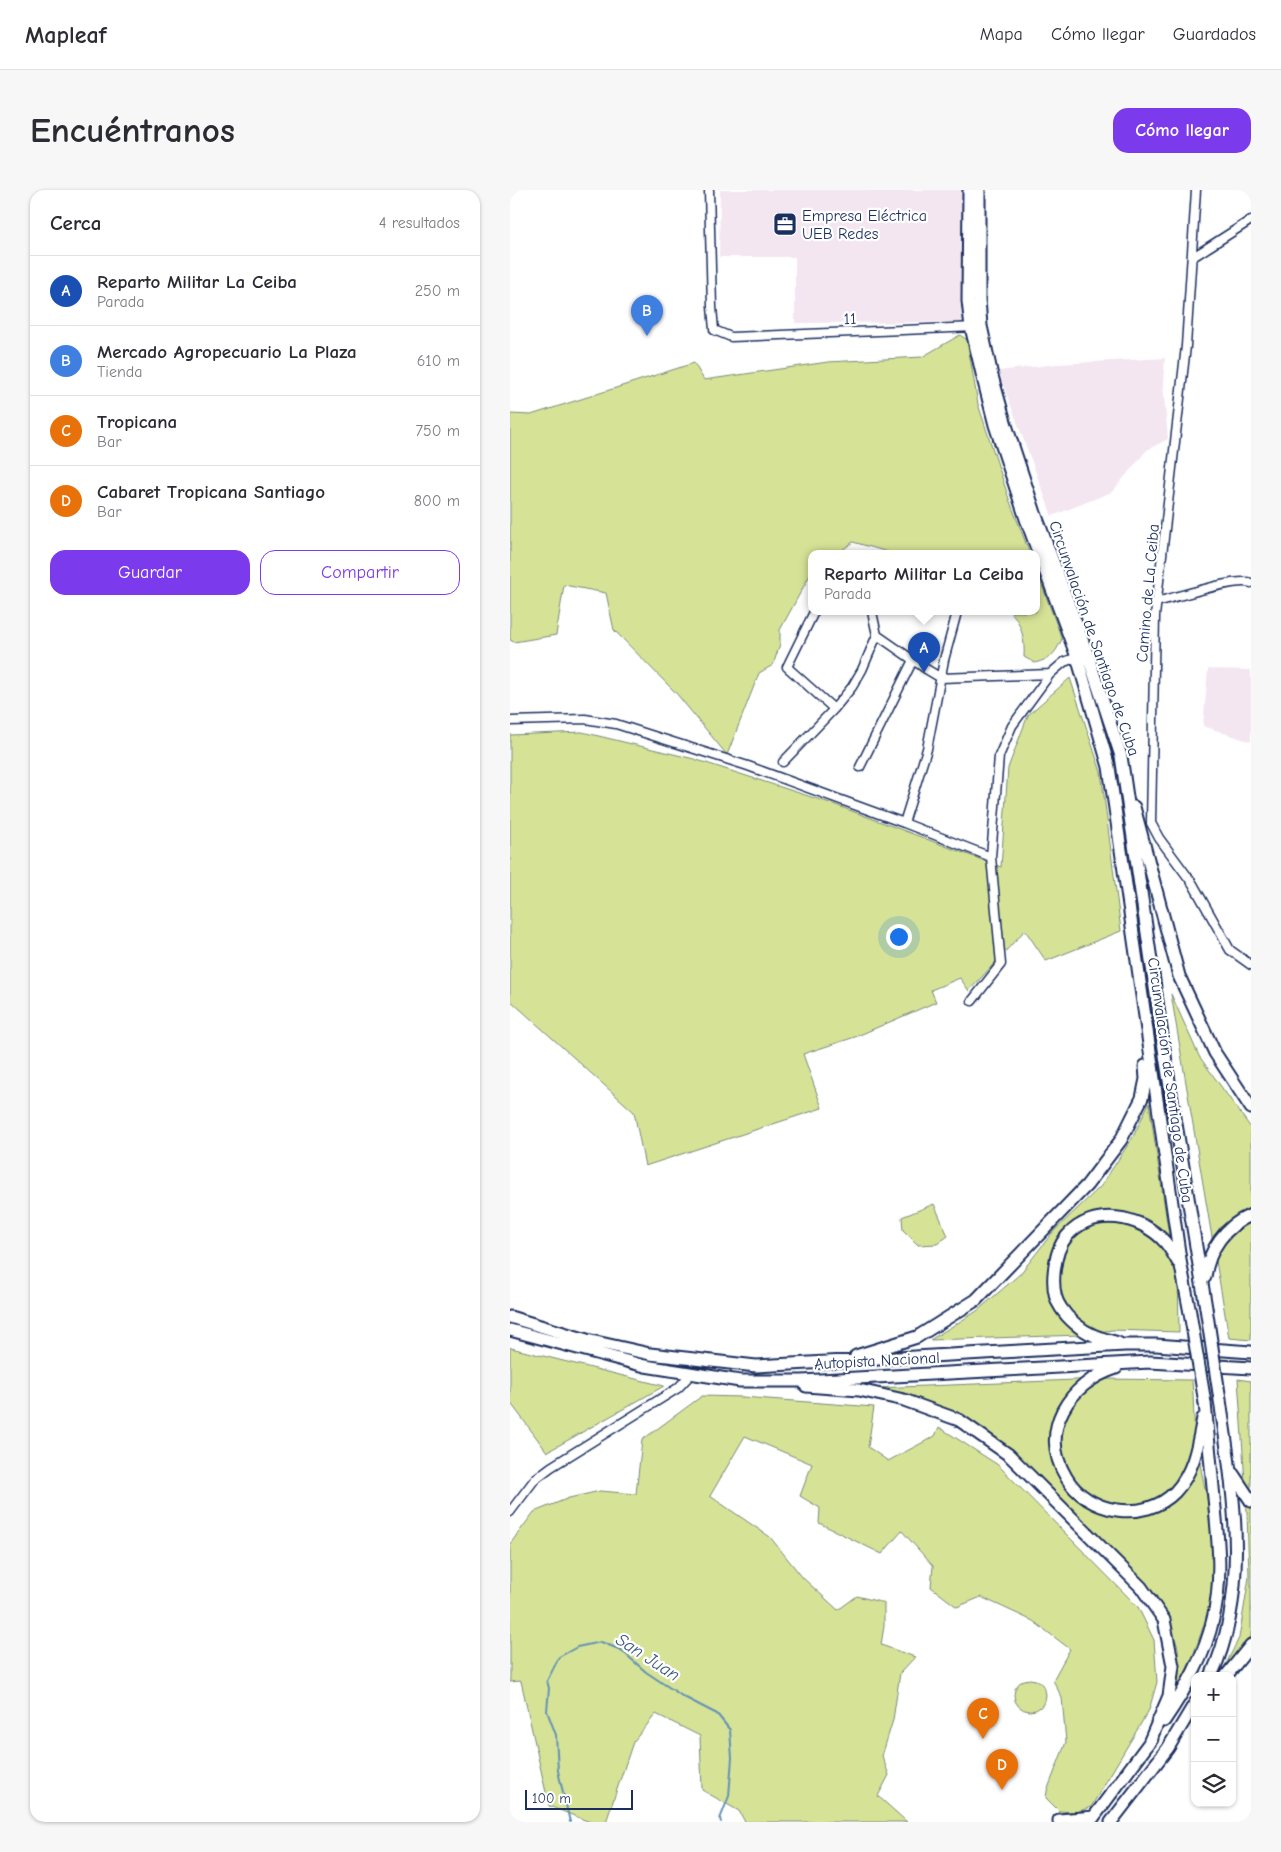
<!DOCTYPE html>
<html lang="es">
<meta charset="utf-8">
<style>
body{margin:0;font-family:"Comic Neue",sans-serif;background:#f7f7f7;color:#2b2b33}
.controls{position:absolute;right:15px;bottom:15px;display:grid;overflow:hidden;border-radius:10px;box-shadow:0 1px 4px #0004}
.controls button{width:45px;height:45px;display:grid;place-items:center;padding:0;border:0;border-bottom:1px solid #e1e1e2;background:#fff;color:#2b2b33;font:25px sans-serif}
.scale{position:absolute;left:15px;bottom:12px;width:108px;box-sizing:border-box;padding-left:5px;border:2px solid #1b2f5e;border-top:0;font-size:14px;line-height:18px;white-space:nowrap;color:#1b2f5e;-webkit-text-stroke:4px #fff;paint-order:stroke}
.you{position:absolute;left:388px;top:746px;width:18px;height:18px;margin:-12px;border:4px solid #fff;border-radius:50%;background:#1a73e8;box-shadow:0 0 0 8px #1a73e833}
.badge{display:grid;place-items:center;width:32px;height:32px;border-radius:50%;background:#7c3aed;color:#fff;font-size:16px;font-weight:700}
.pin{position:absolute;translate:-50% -41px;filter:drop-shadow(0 1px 2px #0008)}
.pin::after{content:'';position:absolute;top:26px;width:18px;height:15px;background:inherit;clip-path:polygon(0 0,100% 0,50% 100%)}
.popup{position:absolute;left:298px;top:360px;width:232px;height:65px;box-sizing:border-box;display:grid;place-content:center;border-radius:10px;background:#fff;filter:drop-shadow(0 1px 4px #0005);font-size:16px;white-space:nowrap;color:#7c7c81}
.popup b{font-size:19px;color:#2b2b33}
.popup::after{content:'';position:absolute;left:50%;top:100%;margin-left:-10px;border:10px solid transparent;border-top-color:#fff}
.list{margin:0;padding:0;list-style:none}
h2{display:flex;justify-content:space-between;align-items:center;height:65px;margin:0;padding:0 20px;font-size:21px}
h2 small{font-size:16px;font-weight:400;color:#7c7c81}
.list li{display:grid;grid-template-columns:32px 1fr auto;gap:15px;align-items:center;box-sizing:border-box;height:70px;padding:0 20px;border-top:1px solid #e1e1e2}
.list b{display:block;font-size:19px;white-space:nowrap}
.list p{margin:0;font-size:16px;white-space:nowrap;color:#7c7c81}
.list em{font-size:16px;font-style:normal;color:#7c7c81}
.actions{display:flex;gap:10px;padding:15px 20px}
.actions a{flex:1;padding:11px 0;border:1px solid #7c3aed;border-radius:15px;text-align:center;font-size:18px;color:#7c3aed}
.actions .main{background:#7c3aed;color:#fff}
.icon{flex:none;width:28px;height:28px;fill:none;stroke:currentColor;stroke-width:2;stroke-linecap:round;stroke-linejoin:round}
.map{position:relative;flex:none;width:741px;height:1632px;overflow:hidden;border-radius:15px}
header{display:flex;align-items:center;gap:30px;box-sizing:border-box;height:70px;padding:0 25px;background:#fff;border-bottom:1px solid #e1e1e2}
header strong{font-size:24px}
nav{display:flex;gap:28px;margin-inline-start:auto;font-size:18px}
.intro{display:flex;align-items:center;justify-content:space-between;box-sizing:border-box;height:120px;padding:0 30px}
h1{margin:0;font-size:35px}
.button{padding:12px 22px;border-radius:15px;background:#7c3aed;color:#fff;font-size:18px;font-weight:700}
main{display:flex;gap:30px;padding:0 30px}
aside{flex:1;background:#fff;border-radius:15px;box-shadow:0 1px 4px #0004}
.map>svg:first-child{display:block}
.built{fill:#f3e6f1}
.green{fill:#d6e396;stroke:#78897a}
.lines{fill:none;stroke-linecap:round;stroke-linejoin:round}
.stream{stroke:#6291b7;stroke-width:2}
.minor-casing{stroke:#1b2f5e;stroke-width:11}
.highway-casing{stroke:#1b2f5e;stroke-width:15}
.minor{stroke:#fff;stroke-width:8}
.highway{stroke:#fff;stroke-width:11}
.highway-bridge-casing{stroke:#1b2f5e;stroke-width:15;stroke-linecap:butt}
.highway-bridge{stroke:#fff;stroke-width:11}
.labels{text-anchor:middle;stroke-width:4.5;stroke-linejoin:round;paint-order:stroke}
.poi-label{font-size:16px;fill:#1b2f5e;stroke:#fff;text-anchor:start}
.street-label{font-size:16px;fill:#1b2f5e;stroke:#fff}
.water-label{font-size:18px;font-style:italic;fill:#395883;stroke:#fff}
</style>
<header>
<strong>Mapleaf</strong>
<nav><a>Mapa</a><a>Cómo llegar</a><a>Guardados</a></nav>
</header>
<div class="intro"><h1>Encuéntranos</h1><a class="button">Cómo llegar</a></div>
<main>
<aside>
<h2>Cerca<small>4 resultados</small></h2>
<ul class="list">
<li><span class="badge" style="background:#1a4fb4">A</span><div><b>Reparto Militar La Ceiba</b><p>Parada</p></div><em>250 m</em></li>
<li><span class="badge" style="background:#3f7fe0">B</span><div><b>Mercado Agropecuario La Plaza</b><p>Tienda</p></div><em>610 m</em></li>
<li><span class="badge" style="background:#e8710a">C</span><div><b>Tropicana</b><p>Bar</p></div><em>750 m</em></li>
<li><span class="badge" style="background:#e8710a">D</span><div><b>Cabaret Tropicana Santiago</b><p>Bar</p></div><em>800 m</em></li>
</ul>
<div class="actions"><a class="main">Guardar</a><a>Compartir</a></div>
</aside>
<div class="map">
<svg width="741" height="1632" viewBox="0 0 741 1632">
<rect width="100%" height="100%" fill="#fff"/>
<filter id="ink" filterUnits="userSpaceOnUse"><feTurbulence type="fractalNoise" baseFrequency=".02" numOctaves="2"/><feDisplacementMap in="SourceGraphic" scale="10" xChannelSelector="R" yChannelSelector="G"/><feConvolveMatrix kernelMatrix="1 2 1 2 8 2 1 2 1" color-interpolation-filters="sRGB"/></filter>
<g filter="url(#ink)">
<path class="built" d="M210,0h243v132l-168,1v-66h-76z
M655,168l-2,25 5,56 -21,11 -35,42 -60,24 -54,-145 59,-7z
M698,479l43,1v72l-48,-16z"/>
<path class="green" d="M450,145l7,5 11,64 31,95 21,55h-135l-42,-12 -16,12h-25l-1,19 -31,57v14l-7,21 -14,8 -32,82 -51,-62 -62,-63 -8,-37 -42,-8 -8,50 -42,7 -4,-2v-226l21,1 163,-52 10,17 124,-18 94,-5z
M527,382l25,67c-8,16 -10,19 -27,24l-11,-6c1,-16 -2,-33 -13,-45h25z
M560,488l31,94 20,159 -75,30 -21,-31 -56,61 -9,-13 -29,12 5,12 -81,35 -52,17 19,54 -177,58 -11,-54 -124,-112v-265l72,-3 112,27 139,45 168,63 7,-99 20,-53z
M661,804l28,62 52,72v212l-22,-2z
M639,913l24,159 5,10 1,60 -67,-2 -30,5 -152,5 47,-29 43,-37 33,-42 48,-46 32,-49z
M424,1014l14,32 -11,8 -19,1 -15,-15 -1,-13z
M0,1157l1,1 153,38 -117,66 -37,-50z
M590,1189l92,1c2,20 1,41 4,61 5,33 14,65 18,98 5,48 -13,104 -35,147l-1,-38 -9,-29 -13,-24 -106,-109 -39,-37 -51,-36 -84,-25z
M728,1189l13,2v257l-31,38 19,-38 10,-61 -2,-65z
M192,1206l40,1 132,10 -6,40 20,14 47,-25 4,-9 59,38 140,142 16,33 3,42 -8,28 -58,97 -14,5 -18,-1 -13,-13 1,-7 19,-49 -4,-44 -9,-18 17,-31 -37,-28 -52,-24 -24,10 -26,-20 2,-21 -31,-35 -20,23 -63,-31 1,-15 -20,-12 12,-32 -67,-28 -35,60 60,41 33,41 35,32 19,-14 27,7v23l-3,19 34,12 -15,16 -7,47 -11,36 7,19 -11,21 29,26h-162l-6,-11 -37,-21 -2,-54 -44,-22 -23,28 -27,80h-16l-41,-16 -28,-125 -11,1v-138l24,-32 35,-14 31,-7 36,3 6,-54z
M504 1505a16 16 0 1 1 32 0a16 16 0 1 1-32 0Z"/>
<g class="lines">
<path class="stream" d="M60,1632l-12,-51 -2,-36 -9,-24 2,-23 -2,-7 12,-24 18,-10 24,-5 20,8 25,22 36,24 35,18 13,16 2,28 -3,38 -9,23 1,3"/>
<g class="minor-casing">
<path id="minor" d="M199,0l3,117 2,23 17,7 245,-10
M686,0l-10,156 -31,270 -4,207 8,15 34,46 37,66 21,15
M683,67l58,-37
M646,412c19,-4 80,-25 95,-19
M304,422l-27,55 47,42
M367,445l49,34 15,9 109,-4
M0,531l75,-2 31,5 132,42 156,57 87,34
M273,572l51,-53 18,-22 10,-17 15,-35 -5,-23
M350,577l53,-107
M394,633l23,-74 17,-89 13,-48
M462,811l29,-37 -10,-107 8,-101 13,-30 38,-52 14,-12 16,-6
M0,1322l25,-33 16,-12 127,-79 13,-14"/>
</g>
<g class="highway-casing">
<path id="highway" d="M459,0l-1,111 3,26 13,55 11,43 31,94 51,138 32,110 72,499 9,47
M469,0v109l2,27 11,50 13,46 30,91 52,140 34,103 45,306 40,246
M624,617l45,169 36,77 36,55
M695,1087c4,-28 20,-51 46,-62
M0,1127l77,23 63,14 106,12 369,-21h31l95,7
M0,1140l135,36 95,15h62l348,-19 101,6
M608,1153c-8,-3 -17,-4 -25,-8 -12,-5 -25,-16 -32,-27 -13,-18 -7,-57 6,-72 26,-30 74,-21 98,6 5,6 9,13 13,20
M346,1166l61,-19 59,-37 111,-115 34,-45 21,-42 4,-19 -1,-13
M606,1178c-47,15 -78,62 -50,109 21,37 79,46 109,15 19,-20 23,-48 28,-74
M296,1196l53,4 45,10 55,20 50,35 132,132 23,33 9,46 -4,30 -20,47
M723,1284l18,27
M701,1486c40,-86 22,-186 9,-276
M716,1486l25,-31
M654,1531c21,-31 41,-65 49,-102 10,-40 5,-80 1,-121 -3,-31 -6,-63 -9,-95
M549,1632v-2l35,-3
M580,1632l62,-83
M601,1632l57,-74 27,-45"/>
</g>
<use href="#minor" class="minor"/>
<use href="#highway" class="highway"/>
<g class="highway-bridge-casing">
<path id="highway-bridge" d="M696,1118l14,92
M680,1123l15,90"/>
</g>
<use href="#highway-bridge" class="highway-bridge"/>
</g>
</g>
<defs>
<g id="office-square" transform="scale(1.25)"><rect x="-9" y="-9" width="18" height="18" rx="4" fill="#1b2f5e" stroke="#fff"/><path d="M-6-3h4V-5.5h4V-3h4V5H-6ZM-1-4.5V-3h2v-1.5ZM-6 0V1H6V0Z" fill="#fff"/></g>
</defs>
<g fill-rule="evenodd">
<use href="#office-square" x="275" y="34"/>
</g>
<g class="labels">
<g class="poi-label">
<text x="292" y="31">Empresa Eléctrica<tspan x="292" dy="18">UEB Redes</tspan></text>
</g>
<g class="street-label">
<text transform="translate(340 128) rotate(-2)" y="6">11</text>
<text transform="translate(637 403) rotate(-85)" y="6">Camino de La Ceiba</text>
<text transform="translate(585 448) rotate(71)" y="6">Circunvalación de Santiago de Cuba</text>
<text transform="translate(661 890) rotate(82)" y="6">Circunvalación de Santiago de Cuba</text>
<text transform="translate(367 1170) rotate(-3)" y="6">Autopista Nacional</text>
</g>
<g class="water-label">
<text transform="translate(138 1467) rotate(33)" y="6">San Juan</text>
</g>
</g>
</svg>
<div class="controls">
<button>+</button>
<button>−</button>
<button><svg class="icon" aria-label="layers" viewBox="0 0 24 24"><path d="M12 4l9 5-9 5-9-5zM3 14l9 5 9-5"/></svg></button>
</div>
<div class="scale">100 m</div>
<div class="you"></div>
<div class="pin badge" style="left:414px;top:483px;background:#1a4fb4">A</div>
<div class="popup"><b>Reparto Militar La Ceiba</b>Parada</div>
<div class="pin badge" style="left:137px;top:146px;background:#3f7fe0">B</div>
<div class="pin badge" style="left:473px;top:1549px;background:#e8710a">C</div>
<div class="pin badge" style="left:492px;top:1600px;background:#e8710a">D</div>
</div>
</main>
